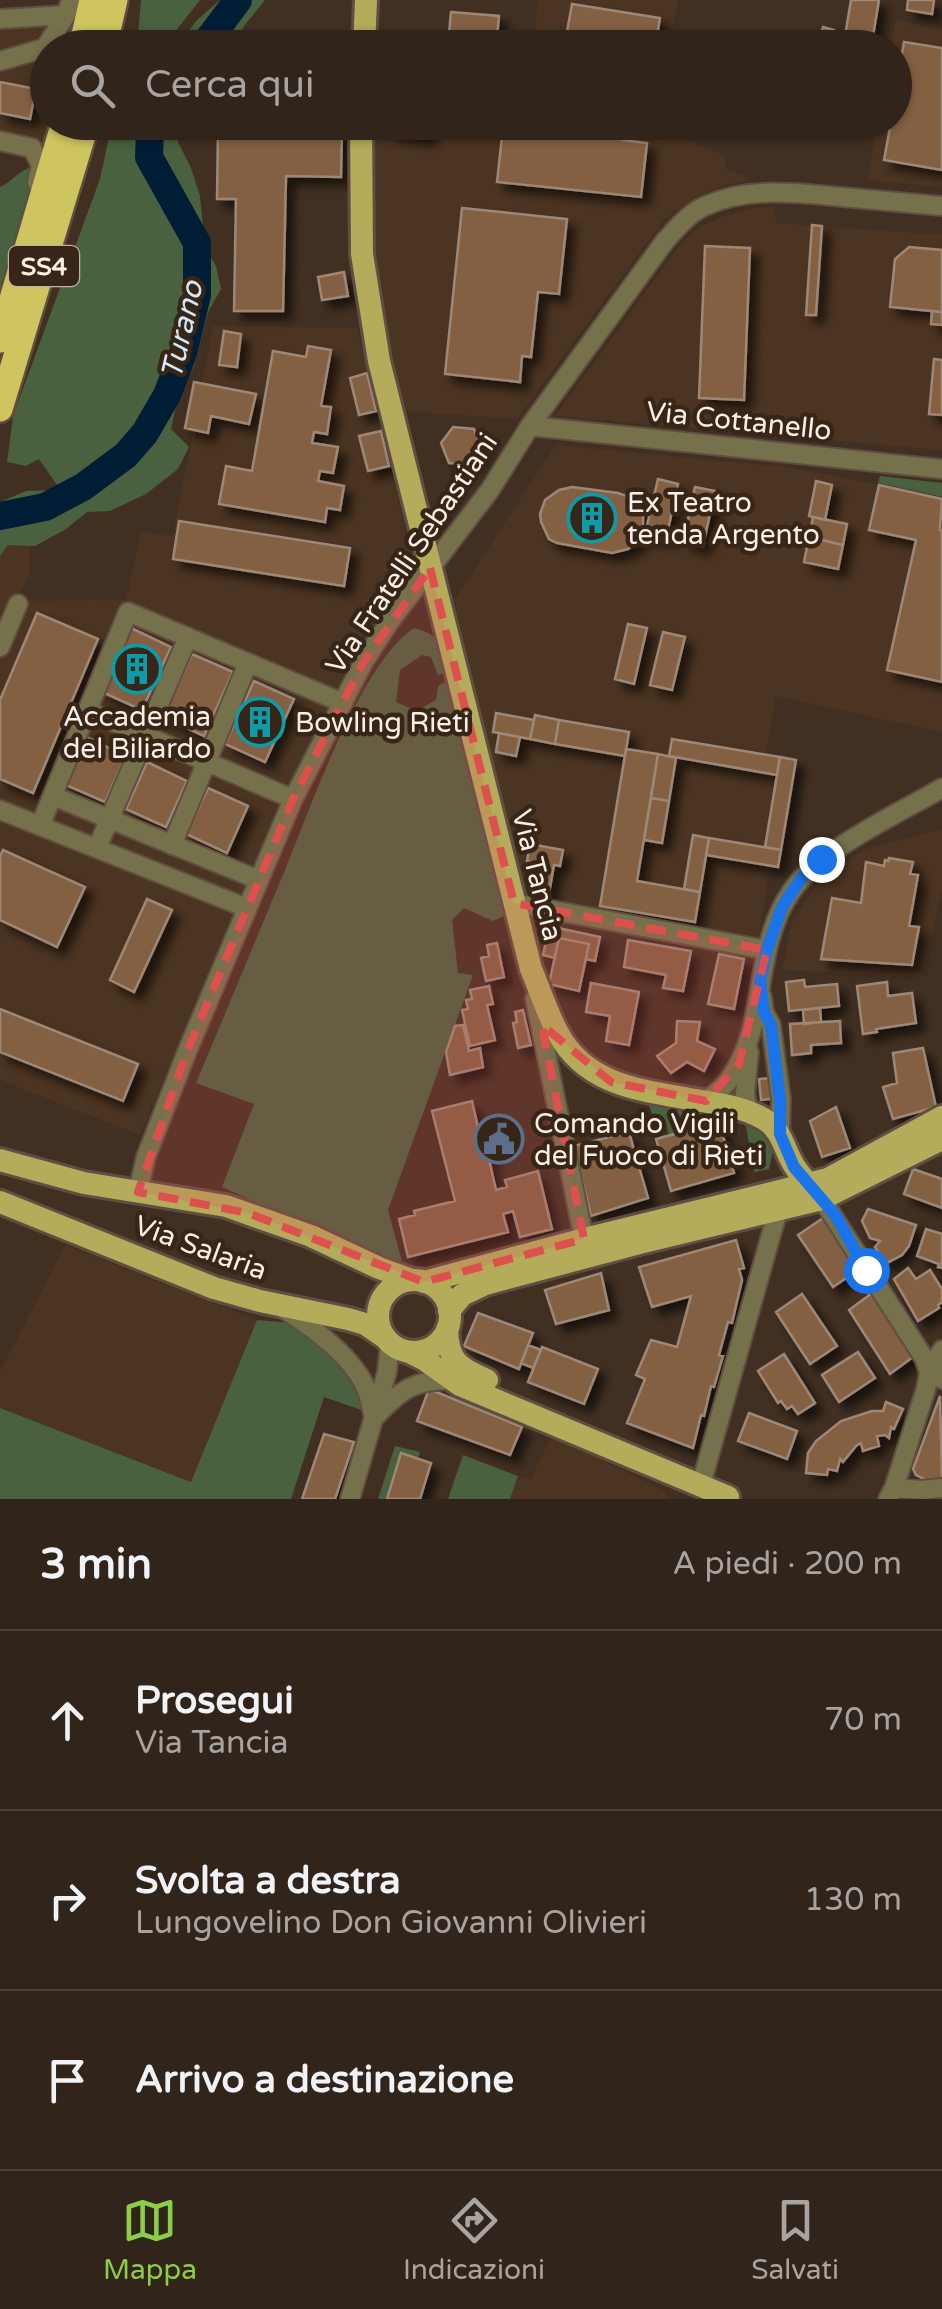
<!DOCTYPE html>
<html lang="it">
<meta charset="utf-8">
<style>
body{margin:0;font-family:"Varela Round",sans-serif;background:#3d3027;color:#f1f3f6}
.stop{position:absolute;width:30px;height:30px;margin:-22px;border:8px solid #1a73e8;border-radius:50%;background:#fff}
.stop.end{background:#1a73e8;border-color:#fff;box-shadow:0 2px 10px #0008}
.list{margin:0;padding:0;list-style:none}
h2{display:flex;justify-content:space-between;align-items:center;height:130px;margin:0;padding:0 40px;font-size:42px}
h2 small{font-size:32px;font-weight:400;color:#a8a4a2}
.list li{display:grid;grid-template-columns:65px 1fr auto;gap:30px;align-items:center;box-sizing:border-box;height:180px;padding:0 40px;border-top:2px solid #4c4139}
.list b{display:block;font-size:38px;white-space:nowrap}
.list p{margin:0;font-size:32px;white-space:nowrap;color:#a8a4a2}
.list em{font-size:32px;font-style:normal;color:#a8a4a2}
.icon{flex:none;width:55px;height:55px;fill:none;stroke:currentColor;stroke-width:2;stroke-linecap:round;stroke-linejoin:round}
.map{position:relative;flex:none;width:942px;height:1499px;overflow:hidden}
.search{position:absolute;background:#31241a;box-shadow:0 2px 8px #0004;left:30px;right:30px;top:30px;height:110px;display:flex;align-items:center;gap:25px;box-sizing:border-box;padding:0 35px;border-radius:55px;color:#a8a4a2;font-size:38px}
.sheet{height:670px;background:#31241a}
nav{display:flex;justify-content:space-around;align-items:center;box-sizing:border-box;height:140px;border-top:2px solid #4c4139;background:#31241a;font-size:28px;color:#a8a4a2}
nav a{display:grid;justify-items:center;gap:5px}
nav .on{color:#8cce45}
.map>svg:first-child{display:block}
.built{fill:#4b3421}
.green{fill:#4a613f}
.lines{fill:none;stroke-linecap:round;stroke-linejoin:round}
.river{stroke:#001d36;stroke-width:28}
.building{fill:#836043;stroke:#9d8878;stroke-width:2.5;filter:url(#shadow)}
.minor-casing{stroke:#5f4e41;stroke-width:22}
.major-casing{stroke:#5f4e41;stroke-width:28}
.highway-casing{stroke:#5f4e41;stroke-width:30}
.minor{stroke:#74714b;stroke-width:18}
.major{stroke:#b4ac5b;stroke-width:22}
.highway{stroke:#cec460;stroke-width:25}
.route{stroke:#1a73e8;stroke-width:12}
.marked{fill:#dd504e;fill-opacity:0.2;stroke:#dd504e;stroke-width:8;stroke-dasharray:20 12;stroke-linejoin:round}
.labels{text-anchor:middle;stroke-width:9;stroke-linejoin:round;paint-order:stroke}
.shield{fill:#372618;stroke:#c0b2a8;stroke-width:2.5}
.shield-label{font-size:25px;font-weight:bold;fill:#faeee5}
.street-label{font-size:28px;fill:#faeee5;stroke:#372618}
.poi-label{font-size:28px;fill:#faeee5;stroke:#372618;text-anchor:start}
.water-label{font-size:30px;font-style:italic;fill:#d1e7fc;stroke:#372618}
</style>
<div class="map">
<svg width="942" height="1499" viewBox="0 0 942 1499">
<defs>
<filter id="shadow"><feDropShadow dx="8" dy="8" stdDeviation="5" flood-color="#0009"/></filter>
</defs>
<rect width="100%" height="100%" fill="#413022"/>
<path class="built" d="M537,0h141l-9,47 -134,1z
M67,7l11,3 -13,37 -17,1 1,75 -5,32 -44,-4v-139z
M896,20l46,10v157l-74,-7 10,-57 16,-1v-74l-3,-1z
M508,122v5l22,2 1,-7 125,1v4l69,29v12l18,7 5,6 -27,5 -24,11 -33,23 -147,199 -111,-8 -27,-89 -6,-64 2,-135z
M775,207l1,16 166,12v215l-387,-34 126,-173 18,-16 23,-10 31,-9z
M213,326l144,2 56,235 -44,59 -79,164 -56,125 -94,224 -140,-55v-534l29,-4v34l-15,25 112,-1 15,-68 32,4z
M556,445l236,23 150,29v235l-166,-36 -10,57 33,7 -20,107h-9l-11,70 -228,-41 -9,1 -68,-297z
M942,829v61l-19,87 -141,-7 10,-47 27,-42 44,-31z
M65,1245l192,75 -65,162 -192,-74v-36z
M552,1435l114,57v7h-156l8,-23 13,3z"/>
<path class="green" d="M141,0h59l-37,47 -25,-11z
M220,0h45l-20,25 -14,22h-54l20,-27z
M112,123h68l-2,19 13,26 9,28 5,51 11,19 5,23 -13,23 -14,54 -16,31 -7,32 18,18 -11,22 -32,25 -36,17 -23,1 -21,17 -31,17 -27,-1 -8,11v-54l26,-11 26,-1 5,-5 -18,-26 -13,7 -19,-4 6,-46 87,-237z
M32,167l-3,32 -29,92v-104c12,-5 19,-17 32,-20z
M880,476l62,7v14l-64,-14z
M414,628c28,6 26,20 34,44l-10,3 -7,-18 -9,-2 -22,15 -4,32 20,9 20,-11 2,-14 10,-6 56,236 -11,5 -29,-13 -12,12 6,53 15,2 -85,235 13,48v9l-179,-80 32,-83 -58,-21c30,-71 59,-142 89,-213 25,-61 76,-208 129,-242z
M649,1105l69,11 1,6 -50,14 -3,-12 -11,-2z
M745,1121c27,13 32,19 24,48l-15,3z
M257,1320l35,3 35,30 30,33 10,26 -43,-15 -33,102h-291v-91l191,74z
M395,1446l25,6 -2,7 -17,-5 -14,45h-9z
M463,1455l55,21 -8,23h-62z"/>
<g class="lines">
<path class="river" d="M202,48l36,-48
M0,516l45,-9 38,-20 43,-32 19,-22 22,-38 16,-42 14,-58v-52l-48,-86 1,-26 3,-9"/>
</g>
<path class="building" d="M851,0h28l-8,48h-28z
M908,0h26l-2,14 -25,-4z
M572,4l88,14 -5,30h-91z
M451,12l48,4 -2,21 -48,-4z
M823,27l11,3 -4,16 -11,-3z
M904,42l38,6v122l-58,-10 7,-38h3v-21z
M0,82l36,7 -6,30 -30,-6z
M387,122h43l-3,15 -41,-6z
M541,122h65v6l17,1 -1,11 25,3 -6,54 -144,-15 6,-54 37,4z
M218,128l124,2 -1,47 -55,-1 -3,135h-49l2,-112h-19z
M462,208l105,11 -8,75 -21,-2 -7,65 -9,-1 -2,26 -75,-8z
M812,225l10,1 -6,89h-10z
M705,246l45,2 -6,152 -45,-2z
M909,247l33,3v62l-52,-5 5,-48z
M344,272l4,24 -26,4 -4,-23z
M932,311l10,1v13l-11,-1z
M224,331l17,3 -4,33 -18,-2z
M308,346l23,4 -10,56 10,1 -4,27 -13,-2 -2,11 26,4 -5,26 -13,-2 -2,10 26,5 -4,24 -13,-2 -2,14 -106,-18 7,-38 26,5 21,-120 33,6z
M934,359l8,1v55l-13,-1z
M367,373l9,38 -17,4 -9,-37z
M194,382l62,12 -7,30 -38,-8 -3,17 -23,-5z
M453,427l21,2 8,20 -13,16 -20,-2 -8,-20z
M381,431l8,35 -21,5 -9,-35z
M658,479l20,5 -12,55 -21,-5z
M816,481l16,4 -7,35 -16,-4z
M879,485l63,14 -2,31 2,1v151l-55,-12 29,-130 -47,-10z
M572,487l46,6 14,5 11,14v19l-3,9 -12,9 -16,4 -55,-10 -8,-4 -8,-17 -1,-8 5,-14 14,-10z
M695,487l20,4 -12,55 -20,-4z
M813,517l34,7 -4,21 -34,-8z
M179,521l171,27 -6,38 -171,-27z
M809,537l34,8 -5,24 -34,-7z
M37,613l61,26 -65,154 -33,-14v-79z
M628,624l19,4 -13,56 -19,-5z
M131,628l40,19 -29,63 -40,-18z
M663,632l22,5 -13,53 -22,-5z
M192,654l41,18 -29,64 -41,-19z
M254,681l40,18 -29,63 -40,-18z
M496,713l38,7 -4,19 -37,-7z
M535,715l24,5 -4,24 -25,-5z
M559,720l70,12 -4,24 -70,-12z
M499,733l21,4 -4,19 -20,-4z
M86,737l40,19 -21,46 -41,-18z
M672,739l108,18 -3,18 -108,-19z
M626,749l32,5 -21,127 63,11 -5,30 -95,-16z
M658,754l18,4 -7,43 -18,-3z
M780,757l16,3 -15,90 -16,-3z
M147,762l40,19 -21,46 -40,-18z
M208,788l40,18 -21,47 -41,-19z
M651,798l18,3 -7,42 -18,-3z
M693,835l16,3 -9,54 -16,-3z
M709,838l72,12 -3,17 -72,-12z
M530,844l33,6 -3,16 -6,-1 -6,34 -17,-3 6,-33 -10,-2z
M3,850l82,37 -28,60 -57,-27v-64z
M889,858l24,4 -3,12 8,1 -9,51 10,1 -7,38 -91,-6 11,-61 29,5 5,-41 18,4 1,-6 3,1z
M147,899l25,11 -38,82 -24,-12z
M549,926l51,11 -5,24 -9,-2 3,-15 -30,-6 -4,20 -12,-3z
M559,938l30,6 -10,47 -30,-7z
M628,940l63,11 -8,40 -20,-3 3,-13 -42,-8z
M497,943l7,34 -18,4 -5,-23 8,-2 -2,-11z
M719,954l25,5 -10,50 -26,-5z
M804,980l1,7 32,-3 2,22 -50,5 -3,-29z
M887,982l1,14 24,-3 4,30 -40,6 1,3 -14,2 -6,-48z
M591,983l48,9 -10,53 -23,-4 4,-25 -24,-4z
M489,986l4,18 -6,1 8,35 -25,6 -8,-36 6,-1 -2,-9 6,-1 -2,-9z
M820,1008l1,14 -17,2 -1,-14z
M0,1009l138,55 -15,37 -123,-49z
M523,1010l8,35 -13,3 -5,-25 4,-1 -2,-10z
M677,1021l23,1 -3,19 18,8 -11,22 -17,-9 -16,11 -14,-17 19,-13z
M840,1021l1,22 -30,2v8l-19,2 -2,-31z
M463,1025l6,26 11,-3 3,19 -33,8 -4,-23 9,-26z
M923,1048l13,59 -43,12 -10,-32 14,-4 -4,-30z
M769,1078l2,21 -10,1 -2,-21z
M472,1101l7,31 11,-3 6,24 -8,2 8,35 11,-3 -2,-7 33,-9 14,58 -32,8 -7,-26 -10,3 5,18 -100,25 -9,-38 16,-4 -1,-4 41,-10 -23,-90z
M836,1107l14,41 -28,9 -12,-36z
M719,1122l15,51 -63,18 -15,-52z
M629,1132l19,66 -57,18 -17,-70z
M913,1169l29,10v29l-38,-14z
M868,1209l48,16 -7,21 -7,9 -17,9 -10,-17 5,-6 -10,-3 -8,-17z
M823,1218l35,52 -25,17 -35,-52z
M926,1229l16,5v34l-4,-1 1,-3 -22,-8z
M736,1240l8,28 -5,1 3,11 -10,43 -4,-1 -9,33 4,1 -9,31 -3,-1 -7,30 -3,-1 -8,33 -66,-25 18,-44 -9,-4 15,-35 26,7 14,-51 -39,11 -13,-40z
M908,1268l8,11 14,-9 12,19v13l-4,3 1,3 -21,13 -24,-42z
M601,1273l8,37 -53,14 -11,-34z
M872,1293l41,64 -23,17 -41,-64z
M802,1294l35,52 -27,18 -34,-52z
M478,1313l55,20 -14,36 -55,-23z
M528,1345l13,5 -8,18 -12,-5z
M542,1347l56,22 -14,35 -56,-22z
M858,1352l17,26 -36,24 -17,-27z
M784,1354l31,49 -17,11 -6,-8 -5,3 -6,-8 -3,2 -20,-32z
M429,1389l93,38 -12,28 -93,-34z
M940,1396l2,84 -14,1 -12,-6 -3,-6z
M886,1402l17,7 -9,20 -3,-2 -2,11 -4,-3 -8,1 2,10 -16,5 -2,-8 -5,3 -13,16 -3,-3 -3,12 -9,-2 -1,6 -21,-2 2,-20 8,-12 25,-20 31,-10h11z
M749,1413l48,18 -10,28 -49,-18z
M324,1434l30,8 -19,57h-33z
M401,1453l30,10 -11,36h-33z"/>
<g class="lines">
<g class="minor-casing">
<path id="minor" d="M0,19l66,-4 5,-15
M0,61l45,-13 21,-33
M0,141l32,7 9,17 -4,17
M530,426l412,43
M0,647l18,-43
M88,711l205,88
M53,796l206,84
M0,810l247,98
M40,826l88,-214 215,91
M172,845l76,-182
M97,848l91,-211
M514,903l253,47
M762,997l2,15 7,13 10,74 -1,35
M535,999l49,240
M706,1101c8,-6 17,-13 23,-21 40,-55 23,-132 62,-188 29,-43 105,-77 151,-104
M748,1112l-3,-18 4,-42
M138,1192l8,-35 40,-103 107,-255 71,-138 26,-40 100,-131 40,-64 135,-185c12,-13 24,-28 40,-35 44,-20 92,-13 137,-9 33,3 67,6 100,9
M822,1199l102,159 5,14 -3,17 -32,99 -6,11
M282,1308c29,18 73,50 85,83 3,7 4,16 6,23
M942,1350l-13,22 13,7
M377,1415c24,-25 37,-35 73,-35
M704,1474l74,-264
M894,1488l27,2 21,-2
M350,1499l37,-127 3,-29"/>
</g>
<g class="major-casing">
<path id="major" d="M364,48l2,-48
M361,122l1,132 17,107 152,608c9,21 16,44 27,64 27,51 80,57 132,66 24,4 52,7 74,20 20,12 20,34 33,51 7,10 17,19 25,29
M0,1160l84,23 142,23 85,30 68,32 33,12
M0,1202l214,86 46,13 88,18 17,5 19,13
M378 1316a36 36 0 1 1 72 0a36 36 0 1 1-72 0Z
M424,1282l160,-43 244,-60 114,-62
M449,1311l13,-16 23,-11 154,-41 183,-44 120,-60
M447,1329c1,33 12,39 40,51
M409,1352l16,8 35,25 268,112"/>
</g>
<g class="highway-casing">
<path id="highway" d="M81,48l11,-48
M104,48l11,-48
M0,340l64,-218
M0,409l87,-287"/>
</g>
<use href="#minor" class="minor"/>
<use href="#major" class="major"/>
<use href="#highway" class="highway"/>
</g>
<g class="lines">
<path class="route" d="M821,859l-19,18 -20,30 -15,43 -7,31 4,31 7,13 9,75v34l14,33 42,49 30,54"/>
</g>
<path class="marked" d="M430,568l84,335 253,47 -28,114 -33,37 -95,-19 -69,-57 42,214 -160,43 -176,-69 -110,-21 48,-138 107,-255 71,-138z"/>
<defs>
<g id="building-ring" transform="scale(2.5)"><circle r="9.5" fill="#372618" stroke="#0f9aa8" stroke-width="1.5"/><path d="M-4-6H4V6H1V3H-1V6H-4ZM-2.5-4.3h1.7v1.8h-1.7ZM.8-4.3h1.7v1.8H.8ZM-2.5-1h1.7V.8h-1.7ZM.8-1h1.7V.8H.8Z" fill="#0f9aa8"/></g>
<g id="civic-ring" transform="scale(2.5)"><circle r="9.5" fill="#372618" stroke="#5c6f8a" stroke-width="1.5"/><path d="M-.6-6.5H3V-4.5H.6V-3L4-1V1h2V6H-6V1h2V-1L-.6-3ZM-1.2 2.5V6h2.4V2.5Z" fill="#5c6f8a"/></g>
</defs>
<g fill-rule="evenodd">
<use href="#building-ring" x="592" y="518"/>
<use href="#building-ring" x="137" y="669"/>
<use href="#building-ring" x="260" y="722"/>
<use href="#civic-ring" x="499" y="1139"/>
</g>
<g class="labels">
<rect class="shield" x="9" y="246" width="70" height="40" rx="8"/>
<g class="shield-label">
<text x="44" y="275">SS4</text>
</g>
<g class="street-label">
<text transform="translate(739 420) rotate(6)" y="10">Via Cottanello</text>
<text transform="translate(411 553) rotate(-56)" y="10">Via Fratelli Sebastiani</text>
<text transform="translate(538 875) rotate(76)" y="10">Via Tancia</text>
<text transform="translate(201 1247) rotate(20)" y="10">Via Salaria</text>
</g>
<g class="poi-label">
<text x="627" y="512">Ex Teatro<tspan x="627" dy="32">tenda Argento</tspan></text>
<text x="137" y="726" text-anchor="middle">Accademia<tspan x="137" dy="32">del Biliardo</tspan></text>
<text x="295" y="732">Bowling Rieti</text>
<text x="534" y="1133">Comando Vigili<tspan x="534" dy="32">del Fuoco di Rieti</tspan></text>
</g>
<g class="water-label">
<text transform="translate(182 330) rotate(-77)" y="10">Turano</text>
</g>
</g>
</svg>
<div class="stop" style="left:866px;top:1270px"></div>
<div class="stop end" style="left:821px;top:859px"></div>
<div class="search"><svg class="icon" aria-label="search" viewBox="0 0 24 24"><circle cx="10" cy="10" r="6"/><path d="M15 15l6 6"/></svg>Cerca qui</div>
</div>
<section class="sheet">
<h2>3 min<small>A piedi · 200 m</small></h2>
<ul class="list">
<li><svg class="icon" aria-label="ahead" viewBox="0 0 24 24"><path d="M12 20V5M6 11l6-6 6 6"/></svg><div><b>Prosegui</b><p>Via Tancia</p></div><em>70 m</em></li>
<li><svg class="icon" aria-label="right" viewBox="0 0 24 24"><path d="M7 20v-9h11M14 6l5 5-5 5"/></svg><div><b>Svolta a destra</b><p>Lungovelino Don Giovanni Olivieri</p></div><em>130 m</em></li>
<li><svg class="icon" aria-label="arrive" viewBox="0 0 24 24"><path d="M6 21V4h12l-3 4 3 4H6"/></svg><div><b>Arrivo a destinazione</b></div></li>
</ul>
</section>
<nav>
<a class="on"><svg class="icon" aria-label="map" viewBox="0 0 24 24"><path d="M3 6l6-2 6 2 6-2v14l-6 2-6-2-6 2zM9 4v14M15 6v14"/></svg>Mappa</a>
<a><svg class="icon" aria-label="directions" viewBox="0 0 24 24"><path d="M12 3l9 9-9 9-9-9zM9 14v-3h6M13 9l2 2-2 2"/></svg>Indicazioni</a>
<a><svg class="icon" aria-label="saved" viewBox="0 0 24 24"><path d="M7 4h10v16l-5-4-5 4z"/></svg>Salvati</a>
</nav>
